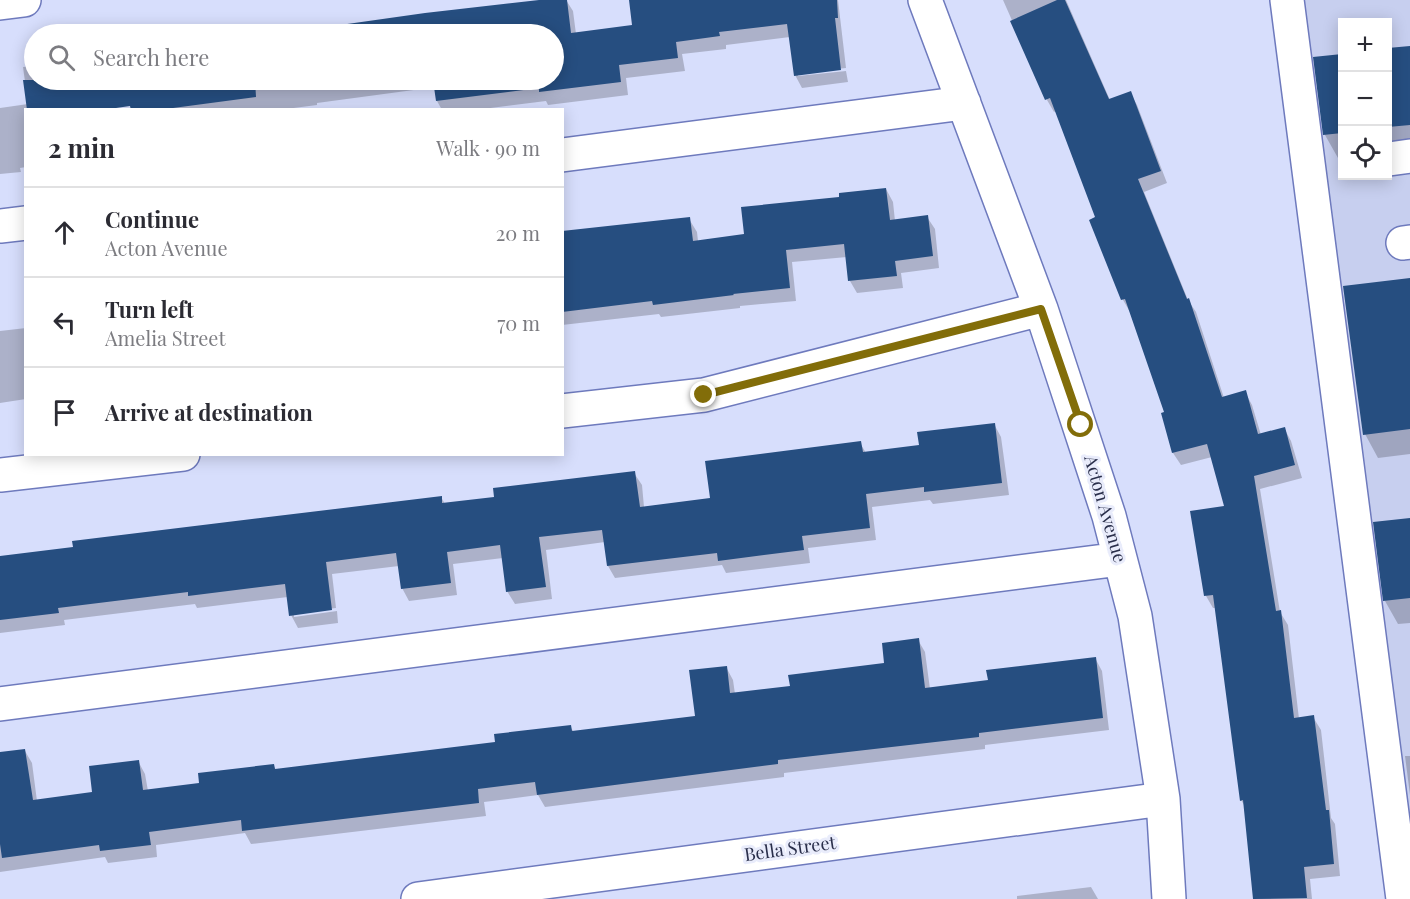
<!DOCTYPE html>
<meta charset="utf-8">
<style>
body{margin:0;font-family:"Playfair Display",serif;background:#f2f2f3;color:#2b2b33}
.controls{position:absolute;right:18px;top:18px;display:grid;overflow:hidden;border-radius:0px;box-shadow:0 3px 15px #0003}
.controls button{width:54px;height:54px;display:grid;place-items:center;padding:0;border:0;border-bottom:2px solid #e1e1e2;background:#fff;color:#2b2b33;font:30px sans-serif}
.stop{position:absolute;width:18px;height:18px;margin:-14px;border:4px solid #826d09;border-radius:50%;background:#fff}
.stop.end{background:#826d09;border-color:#fff;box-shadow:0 2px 6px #0008}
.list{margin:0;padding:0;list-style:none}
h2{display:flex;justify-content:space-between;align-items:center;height:78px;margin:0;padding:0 24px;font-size:26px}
h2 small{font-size:20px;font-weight:400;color:#7c7c81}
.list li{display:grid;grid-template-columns:39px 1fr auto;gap:18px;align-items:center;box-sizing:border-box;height:90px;padding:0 24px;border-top:2px solid #e1e1e2}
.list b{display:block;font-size:22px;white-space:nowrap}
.list p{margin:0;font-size:20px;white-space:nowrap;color:#7c7c81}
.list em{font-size:20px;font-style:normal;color:#7c7c81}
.icon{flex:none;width:33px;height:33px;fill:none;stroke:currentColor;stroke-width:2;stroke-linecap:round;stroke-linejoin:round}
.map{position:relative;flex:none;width:1410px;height:899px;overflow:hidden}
.search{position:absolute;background:#fff;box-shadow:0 3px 15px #0003;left:24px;top:24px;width:540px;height:66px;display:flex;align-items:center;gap:15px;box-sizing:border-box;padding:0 21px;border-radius:33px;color:#7c7c81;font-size:22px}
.panel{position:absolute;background:#fff;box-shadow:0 3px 15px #0003;left:24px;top:108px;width:540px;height:348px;border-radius:0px}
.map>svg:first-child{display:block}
.built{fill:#c7cfef;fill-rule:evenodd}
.shadow{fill:#0003}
.building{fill:#264e80}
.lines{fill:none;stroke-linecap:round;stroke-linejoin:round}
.minor-casing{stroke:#6e7abd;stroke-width:36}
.minor{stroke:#fff;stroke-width:33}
.route{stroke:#826d09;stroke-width:8}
.labels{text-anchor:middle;stroke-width:6;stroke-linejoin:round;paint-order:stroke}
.street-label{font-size:18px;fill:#2a2f4b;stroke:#e9ecfb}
</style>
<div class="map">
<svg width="1410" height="899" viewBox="0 0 1410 899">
<rect width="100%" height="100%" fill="#d7defc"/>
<path class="built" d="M1278,0h132v899zM1342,22h46v154h-46z"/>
<path class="shadow" d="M551,0h15l7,11 3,23 58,-7 -3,-27h207l8,68 -48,5v3l48,-5 2,11 -46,6 -7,-13 -5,-38 -64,8v4l-44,5 3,17 -59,7 2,17 -80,10 -2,-4 -71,9h-33l-5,-9 -1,-14 -119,16v2l-39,5h-146l-3,-30h425v-46h-225l-1,-5z
M1003,0h63l44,100 20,-7 7,12 30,78 -23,9 44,108 8,12 28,86 21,-6 7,13 9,30 23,-7 7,13 11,37 -42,11 20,123 8,13 11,94 14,-2 8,13 10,88 4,6 5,52 -30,3 2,20h-57l-9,-91 -5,-8 -25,-192h-3l-7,-12 20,-89 -14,-50 -31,8 -8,-12 -10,-39 3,-1 -36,-101 -7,-12 -33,-80 7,-2 -41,-107 -2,1 -7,-12z
M1410,47v102l-22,3v-102z
M1342,55v102l-4,1 -13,-23 -10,-77z
M34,66v14h47l5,30h-60v57l-6,1 1,4 -21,2v-66l28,-4 -5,-37z
M886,189l7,13 2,19 32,-4 8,12 4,39 -38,5 2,15 -46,5 -7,-12 -3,-24 -55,5 4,39 -56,5v2l-79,9 -2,-3 -97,11v-93l127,-13 8,13 1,9 47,-5 96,-38z
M1410,279v175l-32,4 -13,-24z
M26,328v71l-26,4v-72z
M994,424l7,13 8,58 -76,9 -3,-4 -58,7 4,33 -68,8 2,15 -84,10 -4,-8 -107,13 -7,-12 -3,-24 -59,8 6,49 -37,5 -8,-13 -4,-33 -50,6 4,31 -48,6 -7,-13 -3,-22 -67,8 4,34 -42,5v4l43,-6 1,12 -40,5 -7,-13 -3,-18 -91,11 -2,-4 -131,16 1,5 -65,8v-75l441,-61 4,7 51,-6 138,-25 8,12 2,22 68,-8 148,-56 6,10 54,-7z
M1410,519v104l-12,1 -13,-23z
M918,640l7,12 5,37 59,-8 106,-23 7,13 7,59 -124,15v4l-201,24v4l-239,30 -7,-12 -54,7 2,14 -235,28 -6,-11 -89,12 1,12 -49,6 -3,-6 -105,15v-118l25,-3 7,12 5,38 57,-8 44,-32 7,13 3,17 53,-6 72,-20 3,5 221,-27 73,-16 4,5 123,-15 29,-50 7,13 2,14 57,-7 94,-23z
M1405,756h5v39z
M1091,887l7,12h-81v-3z"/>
<path class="building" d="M539,0h28l4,33 61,-8 -3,-25h208l1,18h-3l6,52 -47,6 -7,-52 -68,8 1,4 -44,6 2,16 -59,7 2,17 -82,10v-4l-103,13 -3,-21h121v-46h-227l-1,-7 99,-14z
M1057,0h8l44,99 22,-8 30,80 -23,8 49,120 2,-1 33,99 24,-7 12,44 27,-7 10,38 -41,11 22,135 5,-1 13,108 20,-3 12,95h3l5,54 -30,3 3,31 -54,1 -10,-99 -3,1 -27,-206 -9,1 -14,-85 34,-5 -17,-62 -35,9 -11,-40 3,-1 -39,-113 -4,1 -32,-80 6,-3 -45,-119 -5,2 -35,-79z
M1410,46v79l-22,2v-79z
M1342,54v79l-19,2 -10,-78z
M23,80h232l1,17 -98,13h-27l-1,-4 -28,4h-75z
M334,80h56l-55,7z
M886,188l4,32 38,-5 5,41 -38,5 2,15 -49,5 -4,-37 -58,6 4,38 -57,6 1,1 -81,10 -1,-4 -90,11v-81l128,-14 3,24 51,-7 -3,-27 98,-10v-4z
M1410,278v151l-47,6 -20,-149z
M995,423l7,60 -78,9v-5l-58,7 4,34 -68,8 2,14 -86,11 -1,-8 -110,13 -5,-36 -63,7 7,50 -40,5 -6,-47 -53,7 4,31 -50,6 -5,-36 -70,9 6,48 -43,6 -4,-32 -97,12v-4l-130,16 1,5 -59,7v-64l73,-9 -1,-6 370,-45v7l52,-6 -1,-9 142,-17 5,36 70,-9 -5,-37 156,-20 2,11 56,-7 -2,-13z
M1410,518v80l-27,3 -10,-79z
M919,638l6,50 63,-8 -2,-10 110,-13 7,61 -124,15v4l-201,23v4l-241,31 -2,-13 -57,7 1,14 -237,28 -1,-11 -92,12 2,13 -51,6 -1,-6 -97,13 -2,-14v-92l25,-3 8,51 59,-8 -3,-26 50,-6 4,30 56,-7 -1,-10 76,-9 1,5 220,-27 -1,-8 77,-9 1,6 123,-15 -6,-46 38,-4 3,27 60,-7 -2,-11 96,-12 -2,-20z"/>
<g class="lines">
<g class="minor-casing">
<path id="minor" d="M925,0l116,309 68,207 26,100 28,183 6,100
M1287,0l116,899
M0,3l24,-3
M562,155l402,-52
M1389,159l21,-3
M0,226l26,-3
M1403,243l7,-1
M562,411l142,-16 337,-86
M0,475l183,-21
M0,704l1120,-145
M418,899l745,-100"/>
</g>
<use href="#minor" class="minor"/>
</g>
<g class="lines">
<path class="route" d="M704,395l337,-86 40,116"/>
</g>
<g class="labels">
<g class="street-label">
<text transform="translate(1105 509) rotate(74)" y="6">Acton Avenue</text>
<text transform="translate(790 849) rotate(-8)" y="6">Bella Street</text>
</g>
</g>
</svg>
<div class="controls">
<button>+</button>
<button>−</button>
<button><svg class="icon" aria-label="locate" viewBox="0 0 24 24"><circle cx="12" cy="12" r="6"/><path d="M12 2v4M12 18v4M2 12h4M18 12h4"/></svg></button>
</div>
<div class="stop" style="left:1081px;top:425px"></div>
<div class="stop end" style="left:704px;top:395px"></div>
<div class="search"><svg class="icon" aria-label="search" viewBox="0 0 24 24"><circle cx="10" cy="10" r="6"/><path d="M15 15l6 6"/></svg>Search here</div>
<section class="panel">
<h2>2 min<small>Walk · 90 m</small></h2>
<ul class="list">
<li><svg class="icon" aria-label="ahead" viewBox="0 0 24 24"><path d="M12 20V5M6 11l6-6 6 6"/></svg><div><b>Continue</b><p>Acton Avenue</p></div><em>20 m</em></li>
<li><svg class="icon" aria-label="left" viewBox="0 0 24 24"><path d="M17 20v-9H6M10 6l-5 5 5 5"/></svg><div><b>Turn left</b><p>Amelia Street</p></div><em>70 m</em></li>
<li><svg class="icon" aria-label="arrive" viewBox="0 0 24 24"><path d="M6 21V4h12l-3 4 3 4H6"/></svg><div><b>Arrive at destination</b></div></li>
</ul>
</section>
</div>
